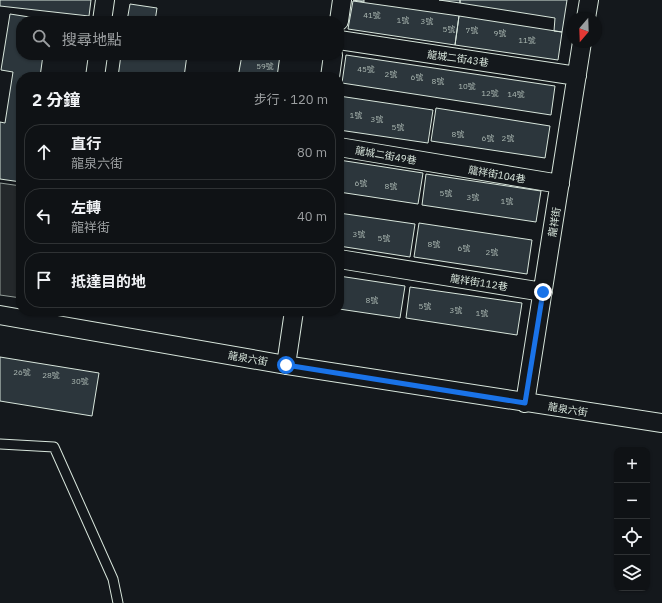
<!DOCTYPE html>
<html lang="zh-TW">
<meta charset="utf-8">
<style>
body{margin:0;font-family:"IBM Plex Sans","Noto Sans TC",sans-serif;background:#181b1e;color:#f1f3f6}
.controls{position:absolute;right:12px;bottom:12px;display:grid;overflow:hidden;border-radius:8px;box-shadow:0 1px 3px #0004}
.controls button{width:36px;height:36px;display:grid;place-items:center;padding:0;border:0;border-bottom:1px solid #2f3234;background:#0f1215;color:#f1f3f6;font:20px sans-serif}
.compass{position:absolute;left:566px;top:12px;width:36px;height:36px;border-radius:50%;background:#0f1215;box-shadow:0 1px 3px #0004;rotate:199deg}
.stop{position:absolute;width:12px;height:12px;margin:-9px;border:3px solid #1a73e8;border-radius:50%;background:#fff}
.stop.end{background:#1a73e8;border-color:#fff;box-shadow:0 1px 4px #0008}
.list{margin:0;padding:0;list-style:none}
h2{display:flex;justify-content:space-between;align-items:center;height:52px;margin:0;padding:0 16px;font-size:17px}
h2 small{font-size:13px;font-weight:400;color:#9b9ea0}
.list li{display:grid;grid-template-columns:26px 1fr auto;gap:12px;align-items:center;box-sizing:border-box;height:56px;margin:0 8px 8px;padding:0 8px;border:1px solid #2f3234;border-radius:16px}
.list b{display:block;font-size:15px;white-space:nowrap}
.list p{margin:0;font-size:13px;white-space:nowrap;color:#9b9ea0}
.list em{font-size:13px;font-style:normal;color:#9b9ea0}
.icon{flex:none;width:22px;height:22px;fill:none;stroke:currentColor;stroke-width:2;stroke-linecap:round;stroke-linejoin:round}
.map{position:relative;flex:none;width:662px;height:603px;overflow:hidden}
.search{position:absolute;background:#0f1215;box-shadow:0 1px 3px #0004;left:16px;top:16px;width:328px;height:44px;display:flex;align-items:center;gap:10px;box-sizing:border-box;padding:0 14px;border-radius:16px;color:#9b9ea0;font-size:15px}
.panel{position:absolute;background:#0f1215;box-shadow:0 1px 3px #0004;left:16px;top:72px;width:328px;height:244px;border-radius:16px}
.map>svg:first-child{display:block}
.parking{fill:#24282b;stroke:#939e99}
.building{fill:#2c363c;stroke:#d8e6dc}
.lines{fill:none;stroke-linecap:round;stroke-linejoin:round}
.service-casing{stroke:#d8e6dc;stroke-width:11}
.minor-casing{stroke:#d8e6dc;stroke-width:20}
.service{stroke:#14181c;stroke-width:9}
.minor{stroke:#14181c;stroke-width:18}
.route{stroke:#1a73e8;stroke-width:5}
.labels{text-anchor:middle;stroke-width:3;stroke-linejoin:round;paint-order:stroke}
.number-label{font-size:8px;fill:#adbab4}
.street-label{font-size:10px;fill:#d8e6dc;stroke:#14181c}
</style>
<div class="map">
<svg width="662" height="603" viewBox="0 0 662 603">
<rect width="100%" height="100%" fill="#14181c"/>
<path class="parking" d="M0,183l21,3v112l-21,-3z"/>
<path class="building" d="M0,0h91l-2,16 -89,-10z
M353,0h11v2z
M439,0h21v3z
M460,0h107l-5,32 -8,-1 1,-13 -95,-15z
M353,1l106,15 -4,29 -107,-16z
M130,4l27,4 -2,13h-28z
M10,14l39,6v1h-28v34h22l-3,22h-19v105l-21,-3v-57l5,1 8,-51 -12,-2z
M459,16l103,16 -4,28 -103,-15z
M121,55h66l-3,22h-21l-21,-3v3h-24z
M242,55h38l-3,22h-39z
M346,55l209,31 -4,29 -209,-32z
M339,96l94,14 -5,33 -89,-13z
M436,108l114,18 -5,32 -114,-17z
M339,160l84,13 -5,31 -79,-12z
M426,174l115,17 -5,31 -114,-17z
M339,213l76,11 -5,33 -71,-11z
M419,223l113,17 -5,34 -113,-17z
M339,276l66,10 -5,32 -61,-9z
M410,287l112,16 -5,32 -111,-17z
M0,357l99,16 -7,43 -92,-15z"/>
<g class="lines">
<g class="service-casing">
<path id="service" d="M0,444l54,3 59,132 5,24"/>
</g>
<g class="minor-casing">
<path id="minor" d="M586,18l3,-18
M102,21l3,-21
M339,21l3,-21
M339,40l238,36
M95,77l3,-22
M330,77l3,-22
M339,147l221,37
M339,259l204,33
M0,315l286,50 376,58
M286,365l8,-54
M525,403l57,-361"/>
</g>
<use href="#service" class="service"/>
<use href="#minor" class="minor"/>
</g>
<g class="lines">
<path class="route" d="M286,365l239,38 18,-111"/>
</g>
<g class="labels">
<g class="number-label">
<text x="372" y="18">41號</text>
<text x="403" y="23">1號</text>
<text x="427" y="24">3號</text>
<text x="449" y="32">5號</text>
<text x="472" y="33">7號</text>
<text x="500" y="36">9號</text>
<text x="527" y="43">11號</text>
<text x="265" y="69">59號</text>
<text x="366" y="72">45號</text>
<text x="391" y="77">2號</text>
<text x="417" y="80">6號</text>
<text x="438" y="84">8號</text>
<text x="467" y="89">10號</text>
<text x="490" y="96">12號</text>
<text x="516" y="97">14號</text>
<text x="356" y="118">1號</text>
<text x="377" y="122">3號</text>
<text x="398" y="130">5號</text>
<text x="458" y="137">8號</text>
<text x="488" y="141">6號</text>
<text x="508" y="141">2號</text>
<text x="361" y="186">6號</text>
<text x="391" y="189">8號</text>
<text x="446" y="196">5號</text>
<text x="473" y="200">3號</text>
<text x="507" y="204">1號</text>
<text x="359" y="237">3號</text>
<text x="384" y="241">5號</text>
<text x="434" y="247">8號</text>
<text x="464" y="251">6號</text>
<text x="492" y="255">2號</text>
<text x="372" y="303">8號</text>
<text x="425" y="309">5號</text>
<text x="456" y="313">3號</text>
<text x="482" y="316">1號</text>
<text x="22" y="375">26號</text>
<text x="51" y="378">28號</text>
<text x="80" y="384">30號</text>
</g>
<g class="street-label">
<text transform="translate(458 58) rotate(8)" y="4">龍城二街43巷</text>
<text transform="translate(386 155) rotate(10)" y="4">龍城二街49巷</text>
<text transform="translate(497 174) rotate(10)" y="4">龍祥街104巷</text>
<text transform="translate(554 222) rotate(-81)" y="4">龍祥街</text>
<text transform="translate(479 282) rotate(9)" y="4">龍祥街112巷</text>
<text transform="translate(248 358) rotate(10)" y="4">龍泉六街</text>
<text transform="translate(568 409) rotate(9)" y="4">龍泉六街</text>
</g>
</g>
</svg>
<div class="controls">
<button>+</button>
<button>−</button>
<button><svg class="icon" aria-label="locate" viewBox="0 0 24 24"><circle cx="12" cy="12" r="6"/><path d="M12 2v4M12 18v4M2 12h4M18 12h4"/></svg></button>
<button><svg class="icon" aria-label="layers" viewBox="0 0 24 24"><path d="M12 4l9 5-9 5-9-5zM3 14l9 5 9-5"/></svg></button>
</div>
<svg class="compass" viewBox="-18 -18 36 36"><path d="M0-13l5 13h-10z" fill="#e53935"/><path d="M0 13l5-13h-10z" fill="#9b9ea0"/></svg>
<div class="stop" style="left:286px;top:365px"></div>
<div class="stop end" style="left:543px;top:292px"></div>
<div class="search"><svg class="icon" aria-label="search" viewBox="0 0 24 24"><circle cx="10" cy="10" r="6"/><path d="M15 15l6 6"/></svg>搜尋地點</div>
<section class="panel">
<h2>2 分鐘<small>步行 · 120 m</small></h2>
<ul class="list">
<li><svg class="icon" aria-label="ahead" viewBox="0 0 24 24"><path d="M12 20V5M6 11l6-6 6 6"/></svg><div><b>直行</b><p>龍泉六街</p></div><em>80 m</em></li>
<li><svg class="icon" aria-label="left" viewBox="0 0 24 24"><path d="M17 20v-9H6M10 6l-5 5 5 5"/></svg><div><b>左轉</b><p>龍祥街</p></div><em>40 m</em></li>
<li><svg class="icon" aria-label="arrive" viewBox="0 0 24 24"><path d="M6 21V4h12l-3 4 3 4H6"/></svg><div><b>抵達目的地</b></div></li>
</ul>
</section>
</div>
